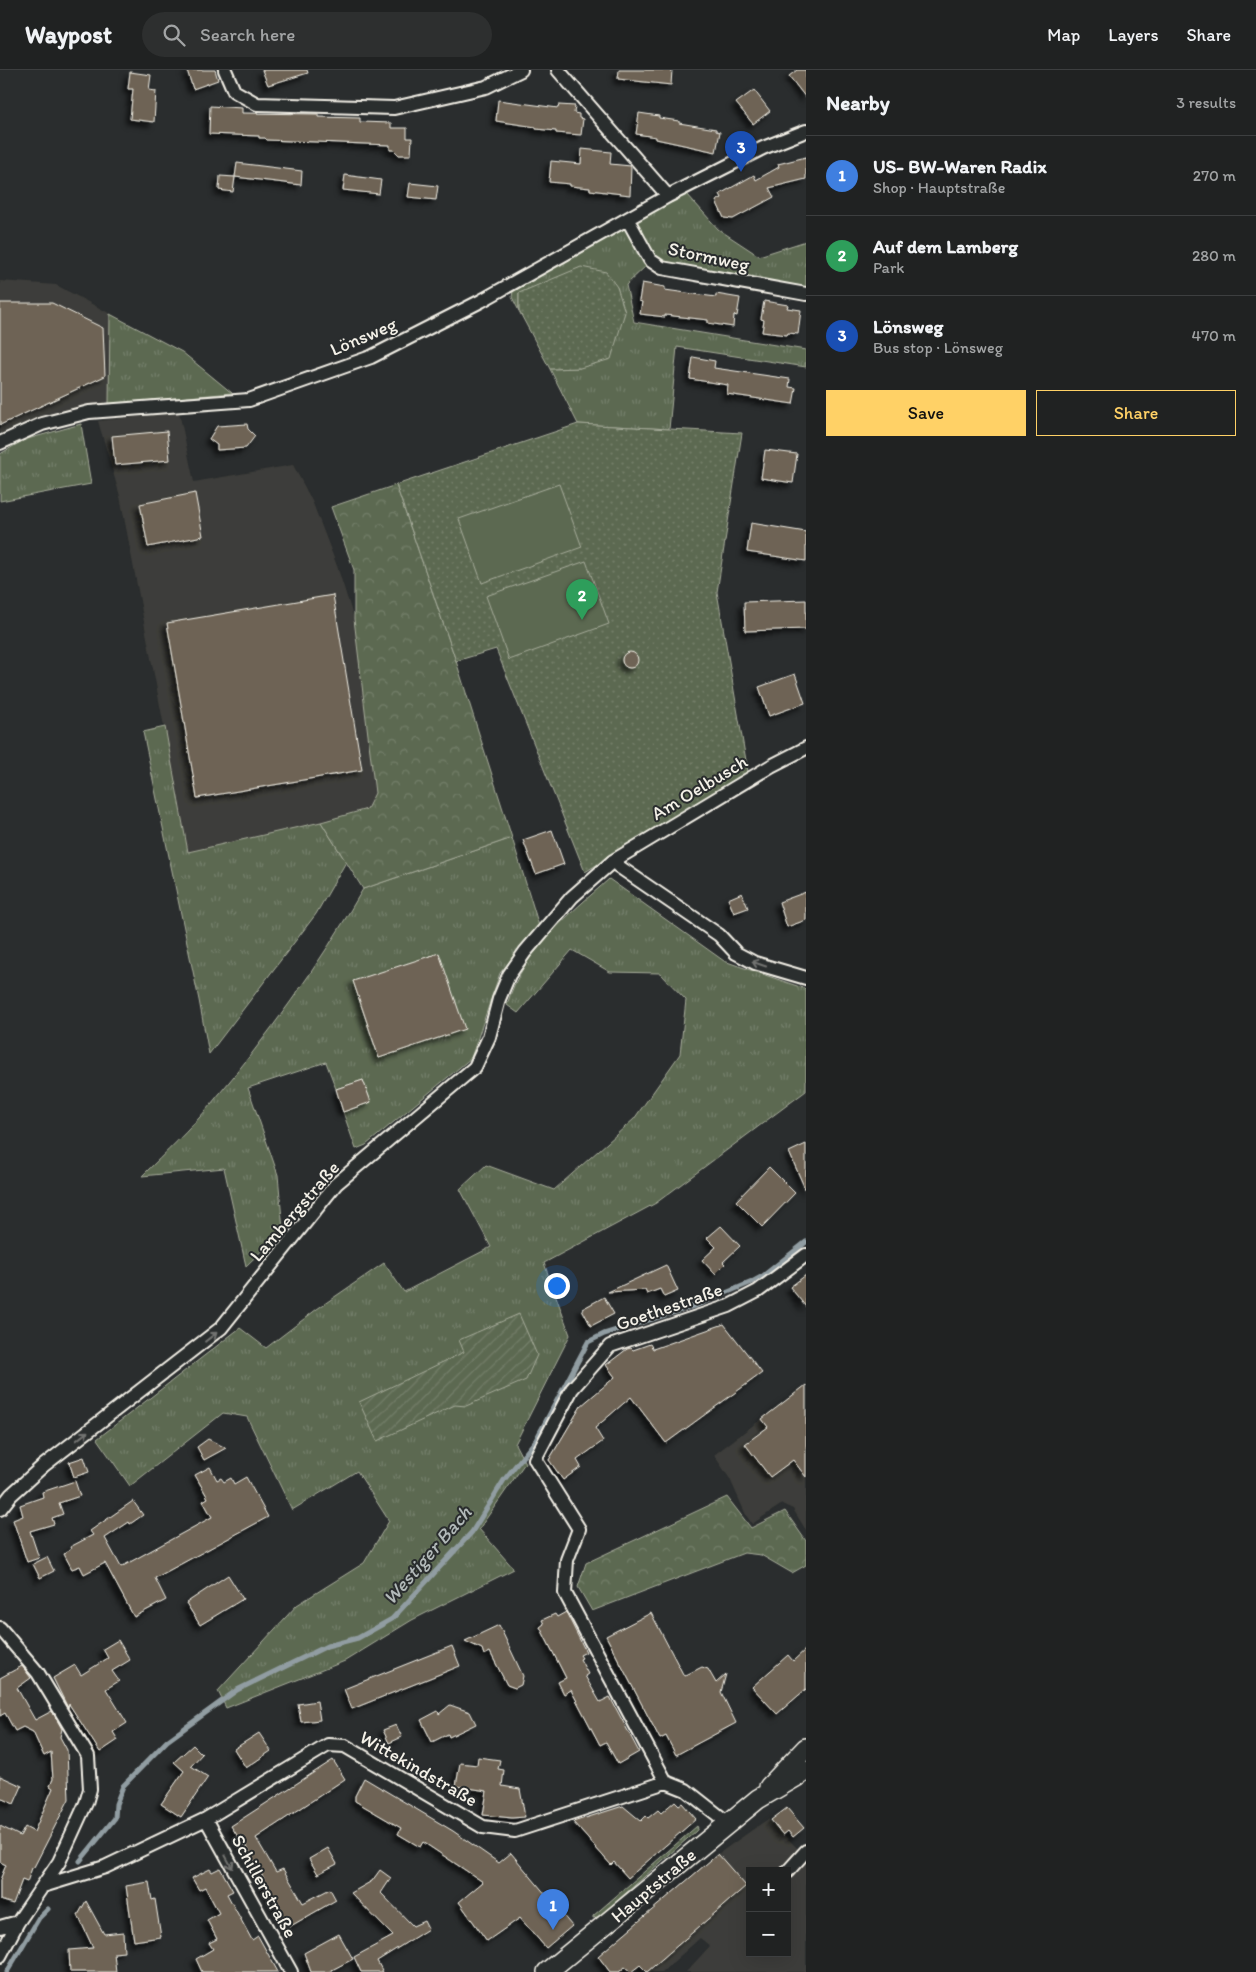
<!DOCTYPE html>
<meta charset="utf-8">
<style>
body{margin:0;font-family:Itim,sans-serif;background:#2d2f2f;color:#f1f3f6}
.controls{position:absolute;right:15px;bottom:15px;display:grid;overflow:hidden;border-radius:0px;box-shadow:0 5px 20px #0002}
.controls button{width:45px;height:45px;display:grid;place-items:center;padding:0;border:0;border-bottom:1px solid #3d3f40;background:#202222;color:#f1f3f6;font:25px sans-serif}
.you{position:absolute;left:556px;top:1215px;width:18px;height:18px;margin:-12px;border:4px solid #fff;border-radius:50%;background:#1a73e8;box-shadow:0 0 0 8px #1a73e833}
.badge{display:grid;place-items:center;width:32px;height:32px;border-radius:50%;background:#ffd166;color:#fff;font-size:16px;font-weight:700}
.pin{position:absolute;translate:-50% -41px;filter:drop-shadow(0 1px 2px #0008)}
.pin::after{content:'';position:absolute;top:26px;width:18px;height:15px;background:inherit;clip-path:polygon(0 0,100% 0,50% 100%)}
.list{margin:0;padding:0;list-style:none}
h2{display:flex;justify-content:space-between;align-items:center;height:65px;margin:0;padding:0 20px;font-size:21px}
h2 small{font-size:16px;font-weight:400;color:#a2a4a5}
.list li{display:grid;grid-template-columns:32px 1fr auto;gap:15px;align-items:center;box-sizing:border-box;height:80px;padding:0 20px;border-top:1px solid #3d3f40}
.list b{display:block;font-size:19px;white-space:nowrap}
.list p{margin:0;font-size:16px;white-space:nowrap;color:#a2a4a5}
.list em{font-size:16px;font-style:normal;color:#a2a4a5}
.actions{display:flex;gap:10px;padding:15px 20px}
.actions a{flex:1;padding:11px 0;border:1px solid #ffd166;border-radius:0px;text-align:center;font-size:18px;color:#ffd166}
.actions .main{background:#ffd166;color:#111}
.icon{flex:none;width:28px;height:28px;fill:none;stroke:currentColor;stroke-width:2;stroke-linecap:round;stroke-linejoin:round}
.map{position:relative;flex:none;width:806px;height:1902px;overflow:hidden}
header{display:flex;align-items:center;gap:30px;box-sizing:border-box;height:70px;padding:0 25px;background:#202222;border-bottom:1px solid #3d3f40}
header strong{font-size:24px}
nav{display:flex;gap:28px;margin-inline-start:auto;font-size:18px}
.search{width:350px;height:45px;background:#2d2f2f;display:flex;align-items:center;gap:12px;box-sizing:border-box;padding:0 18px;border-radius:28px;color:#a2a4a5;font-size:19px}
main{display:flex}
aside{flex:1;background:#202222}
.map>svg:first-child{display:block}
.built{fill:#3e3e3a;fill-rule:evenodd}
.grass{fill:url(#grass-tufts);stroke:#a8ad9c}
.forest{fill:url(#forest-crowns);stroke:#a8ad9c}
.park{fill:url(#park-dots);stroke:#a8ad9c}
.garden{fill:url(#garden-furrows);stroke:#a8ad9c}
.pitch{fill:#5c6951;stroke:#a8ad9c}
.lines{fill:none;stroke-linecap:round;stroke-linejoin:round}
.stream{stroke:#919da2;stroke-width:5}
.building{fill:#6e6455;stroke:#f4f1e8;filter:url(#shadow)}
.street-casing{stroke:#f4f1e8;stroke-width:16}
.secondary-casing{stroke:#f4f1e8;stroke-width:22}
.street{stroke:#2a2d2e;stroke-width:12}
.secondary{stroke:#2a2d2e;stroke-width:19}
.oneway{stroke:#71726f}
.labels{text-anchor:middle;stroke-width:4;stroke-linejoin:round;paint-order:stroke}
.street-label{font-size:19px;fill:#f4f1e8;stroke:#2a2d2e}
.water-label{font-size:20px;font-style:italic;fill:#b2b9b9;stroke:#2a2d2e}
</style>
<header>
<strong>Waypost</strong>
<div class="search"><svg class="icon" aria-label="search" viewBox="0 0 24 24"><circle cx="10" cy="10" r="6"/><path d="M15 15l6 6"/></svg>Search here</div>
<nav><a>Map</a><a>Layers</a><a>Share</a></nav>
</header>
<main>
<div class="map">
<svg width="806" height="1902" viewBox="0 0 806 1902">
<defs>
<pattern id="grass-tufts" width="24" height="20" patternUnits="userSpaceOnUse" patternTransform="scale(1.25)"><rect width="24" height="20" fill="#5c6951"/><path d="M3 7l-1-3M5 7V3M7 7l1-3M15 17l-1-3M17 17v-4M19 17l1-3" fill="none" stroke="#747f6a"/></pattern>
<pattern id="forest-crowns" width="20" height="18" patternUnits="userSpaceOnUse" patternTransform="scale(1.25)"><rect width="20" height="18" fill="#5c6951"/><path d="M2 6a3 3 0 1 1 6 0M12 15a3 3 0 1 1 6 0" fill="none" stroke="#747f6a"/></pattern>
<pattern id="park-dots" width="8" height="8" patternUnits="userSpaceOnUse" patternTransform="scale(1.25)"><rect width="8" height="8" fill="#5c6951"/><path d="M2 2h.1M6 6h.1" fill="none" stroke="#747f6a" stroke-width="1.8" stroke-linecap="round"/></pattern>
<pattern id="garden-furrows" width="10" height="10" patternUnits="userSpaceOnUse" patternTransform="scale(1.25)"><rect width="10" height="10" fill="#5c6951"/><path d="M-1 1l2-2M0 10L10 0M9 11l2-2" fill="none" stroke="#747f6a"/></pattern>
<filter id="shadow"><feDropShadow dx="-4.5" dy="4.5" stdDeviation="2.5" flood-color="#0009"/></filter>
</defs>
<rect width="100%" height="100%" fill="#2a2d2e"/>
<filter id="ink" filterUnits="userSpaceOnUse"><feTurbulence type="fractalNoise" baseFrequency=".02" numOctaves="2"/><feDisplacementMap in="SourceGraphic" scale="10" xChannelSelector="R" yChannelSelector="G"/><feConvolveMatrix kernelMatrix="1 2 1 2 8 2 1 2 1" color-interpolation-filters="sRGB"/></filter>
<g filter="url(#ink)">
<path class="built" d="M0,211l56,4 126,67 50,41 -147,13 -60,17 -25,11z
M179,342l15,70 99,-17 19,36 25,65 17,53 21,174 -8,16 -46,13 -133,30 -68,-356 -22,-75z
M806,1315v145l-13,-21 -11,-5 -30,20 -6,-9 -16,-36 -16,-24z
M768,1749l38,38v115h-120l24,-26 -10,-8 -38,34h-16l-26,-33 98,-85zM750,1801h37v82h-37z"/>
<path class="grass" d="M687,124l31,35 41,27 47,-15v48l-142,-25 -12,-7 -18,-35z
M627,155l21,39 -22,21 8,37 172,28v17l-129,-20 -8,82 -91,-5 -28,-55 30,-1 -61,-75v18l-7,-14 2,-11z
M110,244l72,38 50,41 -123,11z
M81,354l10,60 -91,17v-47l24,-14z
M165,657l23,125 133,-30 25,40 -30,52 -107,140 -10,-54 -56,-268z
M512,768l27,88 -39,47 -29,85 -105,87 -10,4 -13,-37 28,-10 -8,-22 -27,9 -10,-27 -78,26 30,87 5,55 -37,36 -22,-98 -82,8c23,-23 48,-46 69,-72 56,-67 108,-138 152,-215z
M609,809l115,82 82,28v102l-150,112 -112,60 26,72 -55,109 10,19 -46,66 35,40 -102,51 -67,41 -119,47 -8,-17 79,-86 67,-42 25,-42 -32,-50 -65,39 -45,-93 -24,-4 -93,73 -33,-47 143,-111 26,20 51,-39 67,-46 20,29 87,-45 -31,-58 26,-24 68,25 80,-71 46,-65 6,-54 -26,-27 -50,-1 -38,-22 -54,63 -11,-8c15,-54 62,-90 102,-126z
M697,1756l1,2 -2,3 -96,85 -7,2v-2z"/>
<path class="forest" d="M396,415l60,176 56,177 -149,51 -42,-67 46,-13 8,-16 -21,-174v-49l-23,-63z
M727,1427l24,31 34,-17 21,30v24l-14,8 -31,-18 -17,-2 -152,58 -14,-24 8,-24z"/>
<path class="park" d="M581,197l25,5 11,15 8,25 -14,47 -31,9 -30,1 -31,-58v-18z
M578,354l164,9 -25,159 31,180 -163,100 -89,-223 -40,12 -60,-176z"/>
<path class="garden" d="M519,1244l18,41 -11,25 -60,26 -11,-1 -78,36 -18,-39 105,-50 -5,-12z"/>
<path class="pitch" d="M559,414l23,63 -100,36 -23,-64z
M586,491l23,63 -100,36 -23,-64z"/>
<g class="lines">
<path class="stream" d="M80,1791l35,-43 1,-14 7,-18 44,-45 70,-51 90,-44 31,-8 34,-19 80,-87 32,-52 32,-40 52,-98 16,-8 93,-29 55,-23 11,-6 43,-34
M7,1902l32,-54 9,-9"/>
</g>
<path class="building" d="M187,0h28l3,10 -25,9z
M262,0h45l1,3 -40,12z
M619,0h53l-1,15 -53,-6z
M797,0h9v28l-17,-22z
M130,2l21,3 -2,15 7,1 -2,31 -24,-3 3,-30h-5z
M754,20l16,21 -17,13 -17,-21z
M498,30l60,8 1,-3 16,1 -1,7 5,1v4l4,1 -2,16 -25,-2v-2l-20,-2v-2l-40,-6z
M210,36l32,2v5l76,1v3l42,1v4l31,1v5h16v10h5l-1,17h-12l-5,-5h-4v-5l-123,-5 -2,-2h-6v-2l-50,-2z
M639,43l20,3v2l20,3v2l37,6v2l4,1 -4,20 -60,-13v-2l-20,-3z
M582,79l29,3 -1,12 21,2 -1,29 -40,-5v-2l-20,-2v-2l-21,-2 2,-21 30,3z
M806,87v22l-37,9 5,9 -41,22 -9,-1 -8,-17 6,-3 -2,-4 34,-19 2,5 23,-13 -1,-3z
M237,93l65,8 -1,14 -66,-8z
M345,105l36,5 -2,14 -36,-4z
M220,106l15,1 -2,15 -14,-2z
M410,113l28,3 -2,14 -28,-3z
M642,213l23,4v3l36,5 15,2v-3l24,4 -3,18 -3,-1 -1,12 -25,-4v-3l-43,-5v2l-25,-3 2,-12 -3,-1z
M764,231l24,4 -1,3 14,2 -3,24 -10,-1 -1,2 -25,-3 2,-12 -3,-1z
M0,233h52l51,25 2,48 -105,49z
M693,287l22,4 -1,7 76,11 -1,8 7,1 -3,16 -66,-10 1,-9 -38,-6z
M247,354l1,5 7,7 -9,12 -29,2v-5l-8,-6 8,-13z
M167,361l3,29 -55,5 -3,-29z
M765,380l32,4 -4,29 -32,-5z
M195,423l8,43 -55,11 -8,-43z
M751,453l55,9v29l-59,-9z
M333,525l29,175 -165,28 -30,-175z
M806,530v29l-61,2 -1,-29z
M622 590a8 8 0 1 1 16 0a8 8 0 1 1-16 0Z
M795,604l10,29 -36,13 -10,-29z
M552,760l12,34 -28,10 -13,-34z
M806,822v28l-19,7 -8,-25z
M742,823l6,15 -14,5 -6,-14z
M439,883l26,76 -86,29 -26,-77z
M363,1010l8,22 -28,10 -7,-23z
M806,1074v47l-17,-39z
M769,1097l26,26 -33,34 -26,-26z
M721,1156l19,20 -17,16 2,2 -10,10 -13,-14 14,-13 -9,-9z
M666,1195l12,26 -14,6 -4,-8 -13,5 -2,-4 -37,2z
M806,1205v32l-16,-20z
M604,1227l10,17 -23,12 -9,-17z
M724,1254l38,49 -96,70 -35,-46 -36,31 8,13 -26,19 4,7 -18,13 -14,-20 32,-54 34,-29 -9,-12 21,-16 4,-1 2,2 17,-6 3,5z
M806,1315v92l-13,-17 -23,17 -25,-33 23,-17 -6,-8z
M208,1369l18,9 -22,12 -7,-13z
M84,1387l5,15 -15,5 -5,-15z
M210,1397l7,13 4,-2 3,4 7,-4 3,6 12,-7 22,40 -113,61 11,22 -32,17 -29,-54 -21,11 -4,-8 -8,3 -8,-15 7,-5 -1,-2 23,-12 -3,-4 43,-30 10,14 -13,9 -1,-2 -24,16 16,29 91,-50 -9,-16 5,-3 -13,-23z
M75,1411l5,15 -21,7 4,11 -11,4 2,6 -24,7 9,27 -12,4 -14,-42 10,-4 -3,-11 23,-8 -1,-5z
M47,1487l7,14 -14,7 -7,-14z
M228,1505l15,24 -43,26 -14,-22z
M566,1542l20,40 -6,3 2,3 -2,1 8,15 -3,2 15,26 10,-5 29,55 -21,12 -12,-22 -6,3 -29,-55 -7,4 -6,-12 8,-4 -26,-51 4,-3 -2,-4 13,-6 2,3z
M651,1543l33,63 18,-9 6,2 8,14 10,-9 -5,18 15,31 -60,32 -10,-19 -6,3 -54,-103z
M499,1555l24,51 -2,9 -6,3 -8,-3 -17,-33 -6,3 -2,-6 -17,-8z
M118,1570l12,20 -18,11 7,10 -13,8 21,34 -14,9 5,8 -18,12 -31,-48 -1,4 -15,-30 22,-13 6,10 27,-17 -5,-9z
M452,1576l8,20 -108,43 -8,-20z
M806,1579v40l-29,25 -25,-27 36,-32 5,6z
M22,1596l9,12 -14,10 18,32 17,-9 10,18 -2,8 7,13 2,49 -35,68 -2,1 -5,14 -5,-2 -9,24 -13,-4v-20l6,-15 -6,-3v-36l20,10 5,-9 9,5 19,-44 -3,-2 3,-7 -2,-27 -7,4 -11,-24 -10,-5 -8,4 -10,-18 -5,3v-38z
M317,1631l3,19 -19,2 -3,-18z
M450,1635l20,7 6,12 -27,13 -1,-3 -16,8 -11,-22 17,-9 1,3z
M396,1655l6,12 -13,6 -6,-13z
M259,1663l12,18 -25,17 -12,-19z
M193,1675l9,9 -11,12 17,11 -27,40 -20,-13 23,-33 -10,-9z
M478,1687l22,3 -2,9 6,1 -2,16 18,3 5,28 -13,1 -29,-3 4,-24 -31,-5 4,-23 17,2z
M333,1690l12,19 -89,59 20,34 7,-3 20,34 27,-14 6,11 -47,27 -27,-47 2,-1 -18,-34 -2,1 -13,-20z
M0,1706l22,10 -8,18 -14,-6z
M364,1708l89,53 46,32 12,-10 61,73 -26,22 -26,-30 -33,23 -28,-39 24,-20 -60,-40 -3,5 -22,-13 3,-6 -46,-27v-5z
M675,1731l4,4 3,-2 14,16 -68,59 -14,-16 -3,3 -38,-43 50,-16 18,15 5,-5 2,2 10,-8 3,3z
M787,1738l17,20 -11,9 -5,-6 -5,4 -12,-15z
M328,1778l9,16 -19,10 -9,-15z
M718,1784l28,32 -99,86 -7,-7 -9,7 -6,-5 -6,5h-9l-12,-16z
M220,1798l13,23 -6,3 25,46 6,-4 20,36h-76l-6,-13 17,-10 -4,-6 8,-4 -10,-19 12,-7 -14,-26 -6,3 -7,-12 18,-9 2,3z
M380,1800l11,8 -10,15 32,33 11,-5 4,8 -51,32 6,11h-22l-7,-15 39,-21 -42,-43 21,-12z
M149,1812l3,18 3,-1 6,38 -27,4 -8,-55z
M86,1831l18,33 19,-2 1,20 -10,1 2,19h-46l-1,-22 24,-2 -15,-33z
M339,1864l14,25 -25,13h-17l-7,-19z"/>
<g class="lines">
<g class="street-casing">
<path id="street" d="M225,0l9,21 23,13 137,4 92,-21 35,-17
M558,0l110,126
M628,150l22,40 12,8 144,26
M0,373l42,-19 47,-12 160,-12 122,-43 110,-56 187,-105 95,-48 43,-17
M613,791l5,5 101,69 17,18 19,10 51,15
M0,1439l11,-14 32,-29 178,-138 115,-144 139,-117 14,-30 10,-38 10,-24 16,-23 47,-55 41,-36 158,-95 35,-18
M0,1558l38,45 50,83 2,33 -4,14 -27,59 -41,60 -18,34
M666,1712l-101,-189 2,-33 12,-31 -44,-70 37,-70 38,-43 119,-40 29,-15 48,-36
M206,1749l85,153
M787,1802l19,-21
M43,1816l62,-19 101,-48 122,-74 17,1 138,81 32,4 151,-49 20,8 42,33
M0,1857l18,-5"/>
</g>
<g class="secondary-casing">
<path id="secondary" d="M769,1717l37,-39
M547,1902l211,-173 48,-28"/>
</g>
<use href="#street" class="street"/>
<use href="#secondary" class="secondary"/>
</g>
<defs><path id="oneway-shaft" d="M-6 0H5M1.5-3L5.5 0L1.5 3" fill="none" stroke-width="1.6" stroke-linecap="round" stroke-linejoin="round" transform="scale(1.25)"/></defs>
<g class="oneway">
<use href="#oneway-shaft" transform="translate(759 894) rotate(-161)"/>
<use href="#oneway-shaft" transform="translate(211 1267) rotate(-38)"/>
<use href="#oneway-shaft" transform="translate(82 1366) rotate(-38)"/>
<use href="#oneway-shaft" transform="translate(229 1792) rotate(61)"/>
</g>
</g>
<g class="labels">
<g class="street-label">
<text transform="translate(709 186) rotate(12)" y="7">Stormweg</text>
<text transform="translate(363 266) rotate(-23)" y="7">Lönsweg</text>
<text transform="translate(699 717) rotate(-31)" y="7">Am Oelbusch</text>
<text transform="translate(294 1141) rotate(-49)" y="7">Lambergstraße</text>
<text transform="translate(669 1236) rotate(-19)" y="7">Goethestraße</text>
<text transform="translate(419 1698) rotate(30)" y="7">Wittekindstraße</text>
<text transform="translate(653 1815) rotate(-40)" y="7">Hauptstraße</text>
<text transform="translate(265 1816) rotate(61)" y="7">Schillerstraße</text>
</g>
<g class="water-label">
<text transform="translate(427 1485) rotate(-49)" y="7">Westiger Bach</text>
</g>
</g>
</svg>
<div class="controls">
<button>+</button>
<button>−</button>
</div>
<div class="you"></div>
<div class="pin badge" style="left:553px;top:1860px;background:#3f7fe0">1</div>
<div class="pin badge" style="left:582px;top:550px;background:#2e9e5b">2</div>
<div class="pin badge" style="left:741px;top:102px;background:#1a4fb4">3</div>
</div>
<aside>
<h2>Nearby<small>3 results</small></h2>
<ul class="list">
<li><span class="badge" style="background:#3f7fe0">1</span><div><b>US- BW-Waren Radix</b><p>Shop · Hauptstraße</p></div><em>270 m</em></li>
<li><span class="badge" style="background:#2e9e5b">2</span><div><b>Auf dem Lamberg</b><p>Park</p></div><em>280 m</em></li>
<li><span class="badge" style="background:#1a4fb4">3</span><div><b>Lönsweg</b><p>Bus stop · Lönsweg</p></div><em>470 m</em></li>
</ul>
<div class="actions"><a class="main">Save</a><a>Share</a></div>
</aside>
</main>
